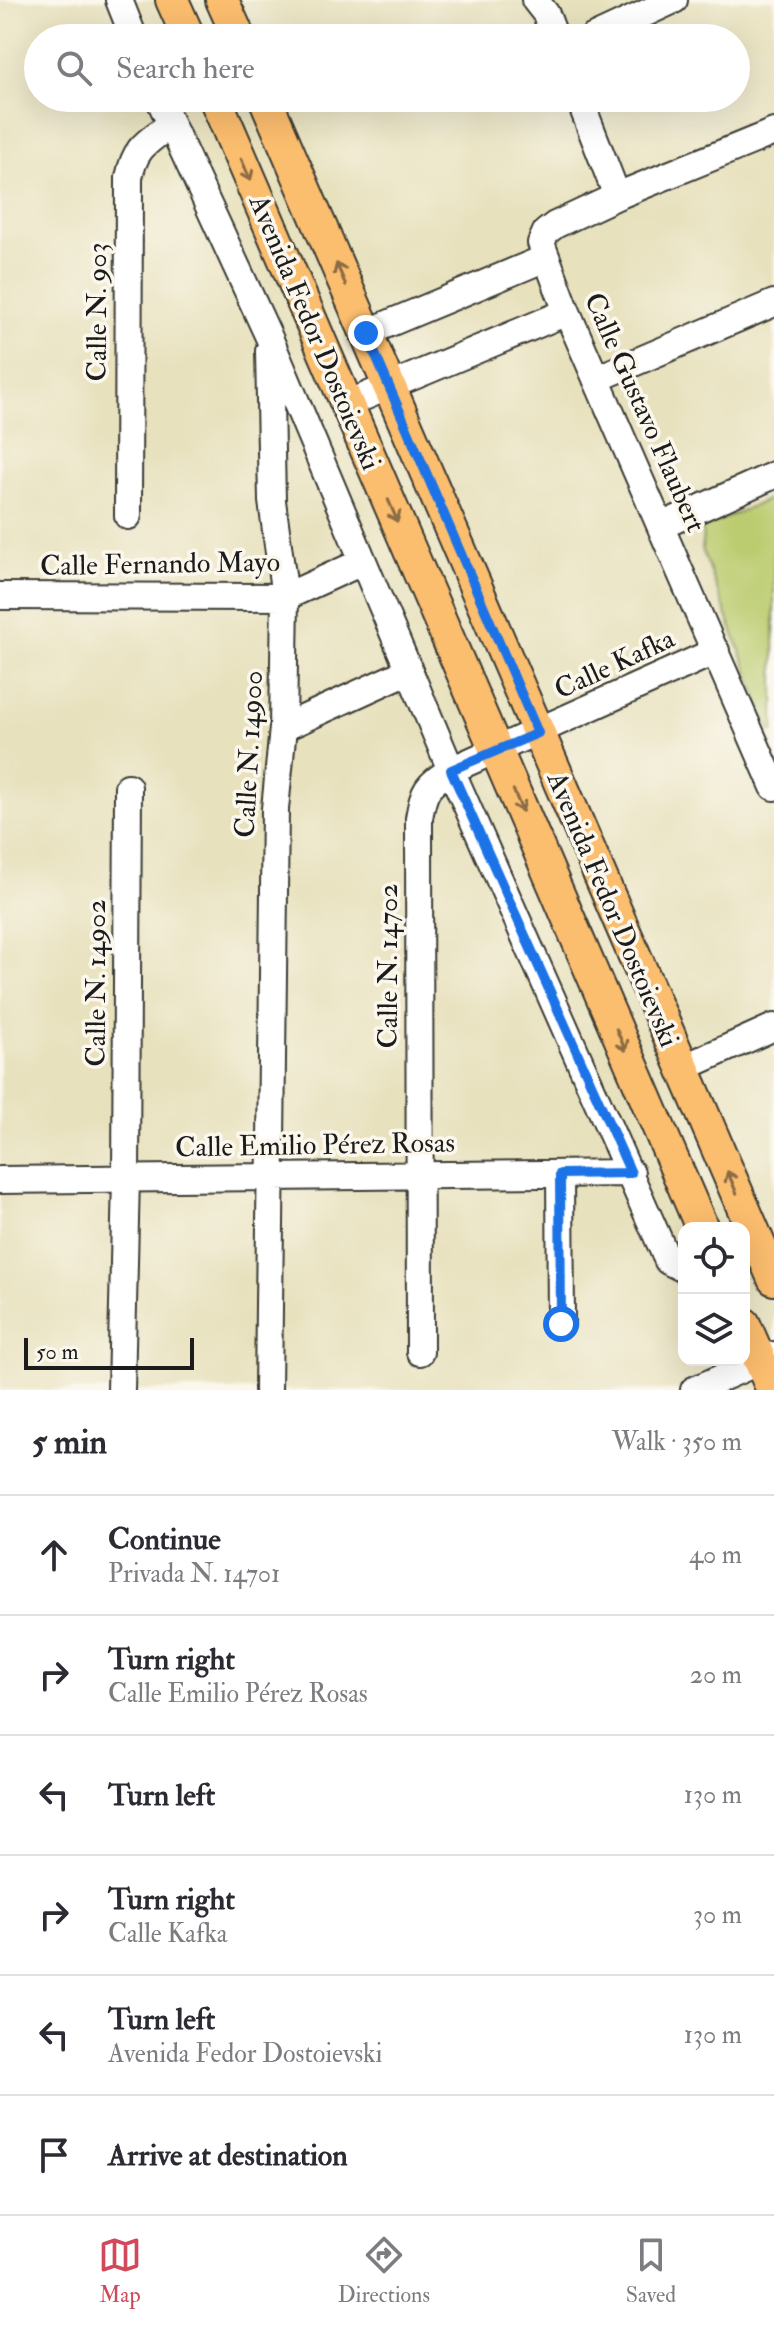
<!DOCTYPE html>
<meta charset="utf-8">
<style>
body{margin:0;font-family:"IM FELL Double Pica",serif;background:#f7f7f7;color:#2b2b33}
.controls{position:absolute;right:24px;bottom:24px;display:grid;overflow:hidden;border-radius:16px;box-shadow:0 8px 32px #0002}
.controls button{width:72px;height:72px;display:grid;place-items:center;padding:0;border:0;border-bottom:2px solid #e1e1e2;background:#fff;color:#2b2b33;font:40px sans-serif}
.scale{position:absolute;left:24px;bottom:20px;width:170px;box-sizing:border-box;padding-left:8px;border:4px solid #1c1c1c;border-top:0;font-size:22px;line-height:28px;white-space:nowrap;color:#1c1c1c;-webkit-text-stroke:6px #fbf7ec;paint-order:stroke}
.stop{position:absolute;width:24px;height:24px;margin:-18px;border:6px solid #1a73e8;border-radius:50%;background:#fff}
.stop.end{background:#1a73e8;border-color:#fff;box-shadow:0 2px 8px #0008}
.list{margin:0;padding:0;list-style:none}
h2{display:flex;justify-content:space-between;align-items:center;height:104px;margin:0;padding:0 32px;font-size:34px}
h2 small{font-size:26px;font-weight:400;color:#7c7c81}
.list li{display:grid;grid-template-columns:52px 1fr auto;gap:24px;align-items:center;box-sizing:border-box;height:120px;padding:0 32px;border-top:2px solid #e1e1e2}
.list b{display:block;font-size:30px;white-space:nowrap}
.list p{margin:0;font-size:26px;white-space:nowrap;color:#7c7c81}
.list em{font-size:26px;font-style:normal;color:#7c7c81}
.icon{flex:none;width:44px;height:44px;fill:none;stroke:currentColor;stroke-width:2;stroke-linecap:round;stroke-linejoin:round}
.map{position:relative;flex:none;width:774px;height:1390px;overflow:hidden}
.search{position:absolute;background:#fff;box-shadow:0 8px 32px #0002;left:24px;right:24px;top:24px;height:88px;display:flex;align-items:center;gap:20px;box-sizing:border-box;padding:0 28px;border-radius:44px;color:#7c7c81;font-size:30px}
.sheet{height:824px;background:#fff}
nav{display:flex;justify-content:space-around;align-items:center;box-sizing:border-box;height:112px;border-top:2px solid #e1e1e2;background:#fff;font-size:22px;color:#7c7c81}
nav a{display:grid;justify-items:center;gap:4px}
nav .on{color:#d1495b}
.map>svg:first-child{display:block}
.green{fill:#bbcc6f;stroke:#6c7446;stroke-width:2}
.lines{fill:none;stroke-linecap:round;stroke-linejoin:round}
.minor-casing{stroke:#3a3a34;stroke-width:30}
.major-casing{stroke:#3a3a34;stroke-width:36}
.minor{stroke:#fff;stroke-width:26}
.major{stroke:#fbbd6e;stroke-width:32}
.oneway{stroke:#8c6c45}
.route{stroke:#1a73e8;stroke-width:10}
.labels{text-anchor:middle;stroke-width:7;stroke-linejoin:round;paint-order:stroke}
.street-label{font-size:28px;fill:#1c1c1c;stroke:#fbf7ec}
</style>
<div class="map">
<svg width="774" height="1390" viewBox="0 0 774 1390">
<rect width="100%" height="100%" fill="#fbf7ec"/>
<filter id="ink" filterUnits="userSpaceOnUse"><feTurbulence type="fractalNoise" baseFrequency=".0125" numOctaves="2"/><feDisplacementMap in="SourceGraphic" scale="16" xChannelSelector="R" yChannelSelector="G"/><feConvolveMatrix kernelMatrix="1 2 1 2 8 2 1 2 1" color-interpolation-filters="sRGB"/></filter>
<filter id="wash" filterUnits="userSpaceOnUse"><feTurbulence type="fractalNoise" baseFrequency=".006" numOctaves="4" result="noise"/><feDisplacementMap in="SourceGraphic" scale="32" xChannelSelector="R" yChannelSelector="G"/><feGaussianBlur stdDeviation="1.8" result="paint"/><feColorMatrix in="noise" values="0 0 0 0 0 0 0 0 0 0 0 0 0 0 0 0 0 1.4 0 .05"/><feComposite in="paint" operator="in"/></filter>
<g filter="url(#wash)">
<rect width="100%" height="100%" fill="#e7e1bd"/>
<path class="green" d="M774,497v234l-4,-1 -68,-181 1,-21z"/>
</g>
<g filter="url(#ink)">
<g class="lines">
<g class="minor-casing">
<path id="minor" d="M119,0l15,38
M535,0l11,14 9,24
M592,38l82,-38
M159,98l109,237 183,435 217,491 16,8
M579,98l38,98
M774,132l-157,64 -62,29 -9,7 -5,11 26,69 207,475
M366,333l180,-75
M596,379l178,-76
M347,404l220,-92
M128,516l1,-338c6,-31 17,-35 41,-53
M661,526l113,-51
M0,596l285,1 77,-35
M283,728l125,-57
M683,1068l91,-41
M560,1174l1,150
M0,1180l631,-7
M420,1352l-1,-534c5,-28 7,-32 32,-48l265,-119
M121,1390l5,-212 2,-391
M268,1390l7,-581 8,-81 2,-131 -13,-96 -3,-150
M694,1390l80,-35"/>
</g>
<g class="major-casing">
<path id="major" d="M172,0l17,38
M222,0l17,38
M215,98l487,1130
M265,98l509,1181
M744,1324l29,66"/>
</g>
<use href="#minor" class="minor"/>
<use href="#major" class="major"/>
</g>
<defs><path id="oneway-shaft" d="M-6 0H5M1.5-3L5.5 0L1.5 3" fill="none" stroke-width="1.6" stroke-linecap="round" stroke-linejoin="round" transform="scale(2)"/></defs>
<g class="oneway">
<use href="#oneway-shaft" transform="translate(246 170) rotate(67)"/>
<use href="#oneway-shaft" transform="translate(341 274) rotate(-113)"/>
<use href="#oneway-shaft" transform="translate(393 511) rotate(67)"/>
<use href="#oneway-shaft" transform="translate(518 801) rotate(67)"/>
<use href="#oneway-shaft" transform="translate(621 1040) rotate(67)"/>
<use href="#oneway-shaft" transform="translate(732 1182) rotate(-113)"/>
</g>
</g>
<g class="lines" filter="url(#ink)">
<path class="route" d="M366,333l172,400 -87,37 180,403 -71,1 1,150"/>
</g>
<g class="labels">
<g class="street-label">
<text transform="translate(96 312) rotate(-90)" y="10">Calle N. 903</text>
<text transform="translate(316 332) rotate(67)" y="10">Avenida Fedor Dostoievski</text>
<text transform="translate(646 412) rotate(66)" y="10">Calle Gustavo Flaubert</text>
<text transform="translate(160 563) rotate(-1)" y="10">Calle Fernando Mayo</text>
<text transform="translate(614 663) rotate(-25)" y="10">Calle Kafka</text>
<text transform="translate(248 754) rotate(-87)" y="10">Calle N. 14900</text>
<text transform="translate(614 909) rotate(67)" y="10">Avenida Fedor Dostoievski</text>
<text transform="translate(387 966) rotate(-90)" y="10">Calle N. 14702</text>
<text transform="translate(95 983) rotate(-90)" y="10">Calle N. 14902</text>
<text transform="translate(315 1144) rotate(-1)" y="10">Calle Emilio Pérez Rosas</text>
</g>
</g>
</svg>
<div class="controls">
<button><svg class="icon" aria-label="locate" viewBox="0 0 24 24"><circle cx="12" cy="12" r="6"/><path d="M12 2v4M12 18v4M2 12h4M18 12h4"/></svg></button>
<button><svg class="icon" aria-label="layers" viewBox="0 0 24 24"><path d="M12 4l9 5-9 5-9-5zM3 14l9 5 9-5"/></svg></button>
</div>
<div class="scale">50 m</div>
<div class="stop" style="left:561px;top:1324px"></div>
<div class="stop end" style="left:366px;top:333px"></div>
<div class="search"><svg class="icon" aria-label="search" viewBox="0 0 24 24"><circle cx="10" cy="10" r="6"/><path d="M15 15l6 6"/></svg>Search here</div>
</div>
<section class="sheet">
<h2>5 min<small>Walk · 350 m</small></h2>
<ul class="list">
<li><svg class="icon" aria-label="ahead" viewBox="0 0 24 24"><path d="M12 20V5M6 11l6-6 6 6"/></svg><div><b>Continue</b><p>Privada N. 14701</p></div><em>40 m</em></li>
<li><svg class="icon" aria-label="right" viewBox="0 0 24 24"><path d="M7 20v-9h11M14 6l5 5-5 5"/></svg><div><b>Turn right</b><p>Calle Emilio Pérez Rosas</p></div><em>20 m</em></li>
<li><svg class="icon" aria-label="left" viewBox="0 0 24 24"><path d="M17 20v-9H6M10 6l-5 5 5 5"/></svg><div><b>Turn left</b></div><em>130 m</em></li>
<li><svg class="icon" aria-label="right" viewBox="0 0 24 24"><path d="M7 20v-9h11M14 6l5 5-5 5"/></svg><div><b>Turn right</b><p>Calle Kafka</p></div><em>30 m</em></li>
<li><svg class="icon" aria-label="left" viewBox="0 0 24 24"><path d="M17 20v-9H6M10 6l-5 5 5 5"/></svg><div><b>Turn left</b><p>Avenida Fedor Dostoievski</p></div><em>130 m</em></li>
<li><svg class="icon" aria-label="arrive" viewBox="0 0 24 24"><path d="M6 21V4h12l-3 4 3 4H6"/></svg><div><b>Arrive at destination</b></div></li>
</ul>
</section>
<nav>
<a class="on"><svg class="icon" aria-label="map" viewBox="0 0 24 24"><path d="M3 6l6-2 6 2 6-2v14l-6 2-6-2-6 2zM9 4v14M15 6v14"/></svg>Map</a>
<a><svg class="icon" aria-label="directions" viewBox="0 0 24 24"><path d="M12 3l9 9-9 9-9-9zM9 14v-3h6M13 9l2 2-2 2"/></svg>Directions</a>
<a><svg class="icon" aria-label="saved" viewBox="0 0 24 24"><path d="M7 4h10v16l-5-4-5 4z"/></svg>Saved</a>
</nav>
